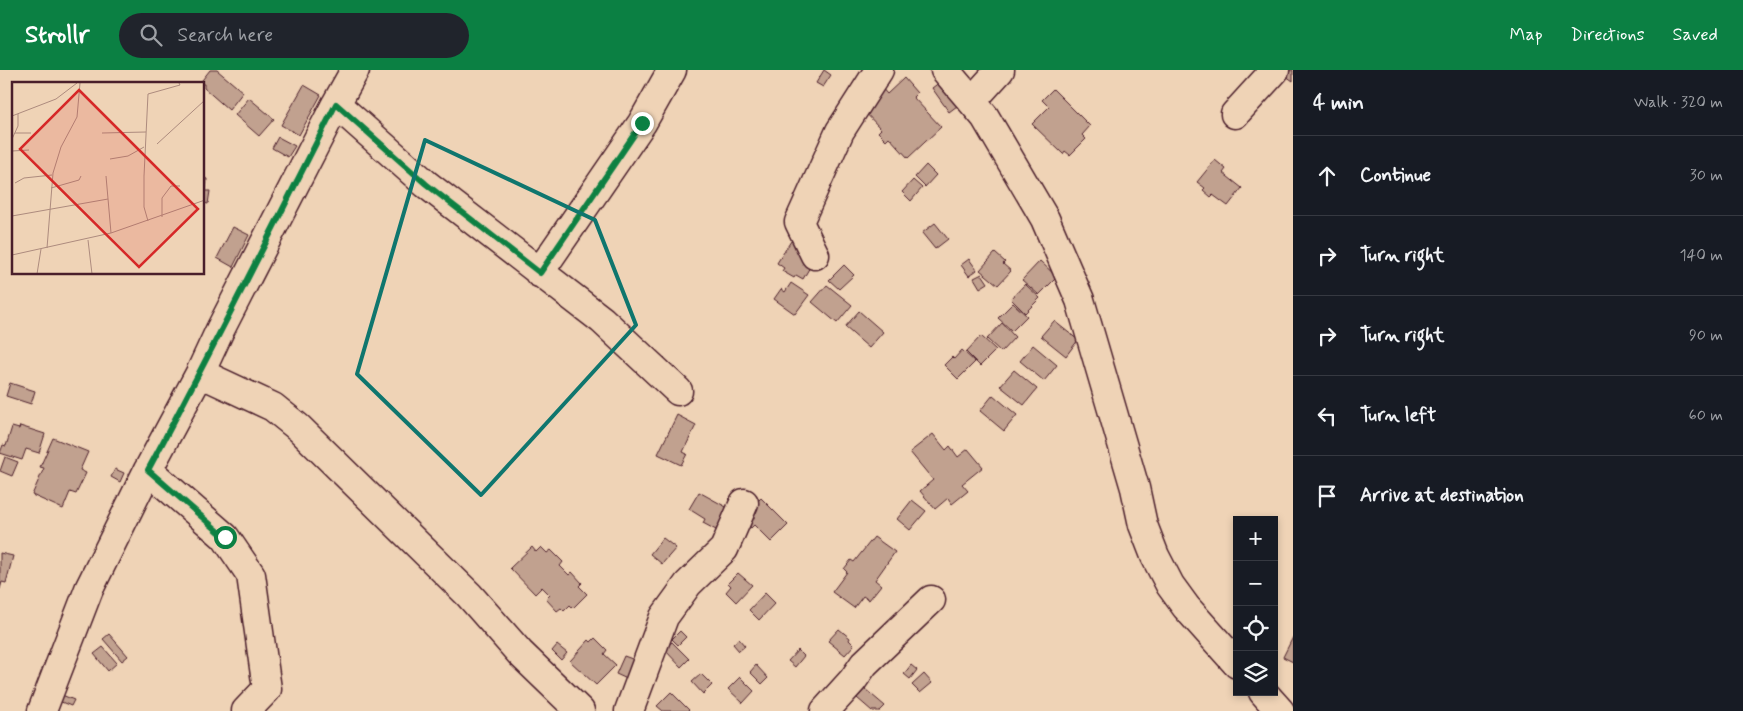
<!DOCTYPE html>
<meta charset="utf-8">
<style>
body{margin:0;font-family:Mynerve,sans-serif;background:#20242c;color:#f1f3f6}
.controls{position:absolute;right:15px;bottom:15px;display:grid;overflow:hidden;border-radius:0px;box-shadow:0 2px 8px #0003}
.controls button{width:45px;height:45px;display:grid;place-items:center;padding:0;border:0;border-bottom:1px solid #363941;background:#171b24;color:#f1f3f6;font:25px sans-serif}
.stop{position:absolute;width:15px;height:15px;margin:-11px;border:4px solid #0b8043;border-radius:50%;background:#fff}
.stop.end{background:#0b8043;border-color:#fff;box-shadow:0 1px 5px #0008}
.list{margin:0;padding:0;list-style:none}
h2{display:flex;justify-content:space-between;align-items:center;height:65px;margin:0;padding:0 20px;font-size:21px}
h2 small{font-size:16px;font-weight:400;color:#9ea1a6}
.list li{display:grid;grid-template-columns:32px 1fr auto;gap:15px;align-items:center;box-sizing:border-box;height:80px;padding:0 20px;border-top:1px solid #363941}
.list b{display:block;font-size:19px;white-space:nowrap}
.list em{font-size:16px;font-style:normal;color:#9ea1a6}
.icon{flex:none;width:28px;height:28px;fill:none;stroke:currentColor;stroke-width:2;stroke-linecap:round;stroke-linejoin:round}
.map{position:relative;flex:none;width:1293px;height:641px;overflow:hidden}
header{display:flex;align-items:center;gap:30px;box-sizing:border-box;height:70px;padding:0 25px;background:#0b8043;color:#fff}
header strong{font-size:24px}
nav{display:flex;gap:28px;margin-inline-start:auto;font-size:18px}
.search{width:350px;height:45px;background:#20242c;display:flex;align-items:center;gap:12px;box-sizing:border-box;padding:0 18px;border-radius:28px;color:#9ea1a6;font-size:19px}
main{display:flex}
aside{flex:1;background:#171b24}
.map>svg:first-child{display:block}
.building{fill:#c1a18f;stroke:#4a1f2b}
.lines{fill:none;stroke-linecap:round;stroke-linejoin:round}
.minor-casing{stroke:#4a1f2b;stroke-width:31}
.minor{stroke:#efd3b6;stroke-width:28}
.route{stroke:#0b8043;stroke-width:6}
.marked{fill:none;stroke:#0f766e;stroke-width:4;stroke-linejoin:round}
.inset-road{fill:none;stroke:#ad8b7e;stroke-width:1}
.view{fill:#d62828;fill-opacity:0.15;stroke:#d62828;stroke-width:2.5}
.inset-edge{fill:none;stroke:#4a1f2b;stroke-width:2.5}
</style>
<header>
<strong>Strollr</strong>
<div class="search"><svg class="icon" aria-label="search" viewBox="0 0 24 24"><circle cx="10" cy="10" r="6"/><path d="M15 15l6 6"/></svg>Search here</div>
<nav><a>Map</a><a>Directions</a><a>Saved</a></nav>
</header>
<main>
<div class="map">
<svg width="1293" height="641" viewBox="0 0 1293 641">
<rect width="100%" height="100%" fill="#efd3b6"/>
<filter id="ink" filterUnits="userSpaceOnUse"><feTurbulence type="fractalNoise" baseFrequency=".02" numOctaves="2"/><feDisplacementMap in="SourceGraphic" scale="10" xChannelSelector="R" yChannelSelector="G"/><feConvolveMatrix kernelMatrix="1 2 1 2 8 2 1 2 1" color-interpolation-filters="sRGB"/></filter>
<g filter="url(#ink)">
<path class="building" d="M210,0h7l26,22 -14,18 -25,-22v-4h-5z
M824,0l7,5 -8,12 -7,-4z
M1291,0h2v11l-7,-5z
M904,8l13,15 -4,4 28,30 -33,31 -19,-21 -3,3 -8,-8 3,-3 -21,-22 21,-20 6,7z
M944,9l17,24 -12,9 -17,-24z
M304,15l17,10 -22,40 -18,-10z
M1053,19l37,37 -8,9 4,4 -16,16 -5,-4 -2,3 -31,-30 17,-17 -7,-7z
M249,28l25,21 -15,17 -24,-21z
M278,67l17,9 -7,11 -16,-9z
M1215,90l11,9 -3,4 19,15 -14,18 -15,-11 -2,2 -8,-7 2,-2 -8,-6z
M926,95l10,10 -11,12 -10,-10z
M204,108l3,1 -1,12h4l-2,13 -4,-1v1z
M913,110l9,8 -11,13 -9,-9z
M935,153l13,16 -13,10 -13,-16z
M233,157l16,8 -16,32 -16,-9z
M791,171l10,6 13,13 -11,19 -7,-4 -2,3 -12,-7 2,-3 -7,-5z
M995,183l10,9 -2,2 8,7 -13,14 -18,-15z
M969,189l8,11 -8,6 -8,-11z
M1040,191l17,16 -18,18 -17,-15z
M844,195l10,10 -15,14 -10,-9z
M982,204l6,9 -8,5 -6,-10z
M791,213l18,12 -14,19 -21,-15 7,-10 4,3z
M1025,214l15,14 -15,15 -14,-14z
M827,215l25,20 -15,18 -25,-21z
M1013,233l14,13 -15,15 -14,-13z
M859,241l24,21 -14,16 -24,-21z
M1054,251l24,19 -12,16 -25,-20z
M1002,253l13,14 -14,15 -14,-13z
M981,266l15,14 -16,16 -14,-14z
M1033,275l24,20 -13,16 -24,-20z
M962,280l13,12 -17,17 -14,-14 8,-8 2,2z
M1014,300l23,19 -13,16 -24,-19z
M10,313l25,8 -4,13 -25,-8z
M993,325l24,20 -13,16 -24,-20z
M677,345l19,10 -13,27 4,2 -6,11 -23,-11z
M20,356l25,8 -6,19 -13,-4 -4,11 -22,-7 3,-8 3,1 6,-19 7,2z
M933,364l13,16 4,-4 8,11 10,-8 15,18 -21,17 6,7 -16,13 -4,-6 -13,11 -15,-18 13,-11 -23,-28z
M53,368l35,14 -8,18 6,3 -10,21 -6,-2 -7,17 -31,-14 12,-27 -4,-1z
M5,387l13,5 -6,14 -12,-5z
M115,399l9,4 -4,9 -9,-5z
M699,422l29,16 -12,22 -13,-7 2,-4 -16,-10z
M761,428l27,27 -17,17 -17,-17 -3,3 -11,-10z
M912,430l14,11 -16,19 -13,-11z
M874,467l21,15 -20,28 6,5 -12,15 -6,-4 -9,12 -22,-16 15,-20 -3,-3 7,-9 3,2z
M663,468l13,10 -14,16 -12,-10z
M532,477l4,5 5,-5 6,6 4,-3 12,12 -3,4 9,9 3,-3 10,11 -3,3 8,8 -14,14 -3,-3 -6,6 -3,-3 -4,3 -11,-12 4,-4 -8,-8 -7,7 -25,-26z
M0,483l13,3 -7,27 -4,-1 -2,7z
M738,503l14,12 -16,17 -10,-10 5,-6 -3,-3z
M765,523l10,10 -16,17 -10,-10z
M839,559l11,9 -1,2 5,5 -9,10 -17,-14z
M680,561l6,6 -8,8 -6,-6z
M109,564l19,22 -6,5 -19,-22z
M1293,567v25l-10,-5z
M595,568l12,12 -3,4 12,11 -20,20 -26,-24 19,-21 2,2z
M739,569l6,7 -6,5 -6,-7z
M672,572l17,17 -8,8 -17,-18z
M557,575l10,8 -6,7 -9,-9z
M103,577l14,16 -9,8 -14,-17z
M798,580l6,6 -9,11 -7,-6z
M624,586l11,4 -8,19 -11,-5z
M756,595l12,13 -6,6 -12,-12z
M911,595l6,5 -7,9 -6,-5z
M701,604l11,11 -9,9 -11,-12z
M924,604l8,9 -12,10 -8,-8z
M740,607l14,14 -11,12 -15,-14z
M865,619l20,17 -5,5h-8l-15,-13z
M671,622l18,18 -1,1h-25l-6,-5z
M62,625l12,5 -3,6 -12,-5z"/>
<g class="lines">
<g class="minor-casing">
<path id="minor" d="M945,0l40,47 60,102 35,81 55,188 8,37 12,31 15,29 16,22 51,57
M972,31l28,-31
M336,34l90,80 176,136 76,71
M1235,44l40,-44
M815,185l-16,-33 41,-91 39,-61
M539,203l103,-150 30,-53
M200,303l73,34 26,21 170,167 51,58 60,58
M148,400l77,67 26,38 16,114 -21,22
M1263,622l17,19
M42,641l47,-122 59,-119 52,-97 20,-43 116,-226 19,-34
M629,641l35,-94 24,-33 36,-35 20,-46
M825,641l28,-31 11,-16 67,-64"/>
</g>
<use href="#minor" class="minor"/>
</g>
</g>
<g class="lines" filter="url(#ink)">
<path class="route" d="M225,467l-77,-67c65,-121 126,-244 188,-366l90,80 114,89 102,-150"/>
</g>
<path class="marked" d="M425,70l170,80 41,105 -155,170 -124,-121z"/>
<g transform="translate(12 12)">
<rect width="192" height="192" fill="#efd3b6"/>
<path class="inset-road" d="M0,34l44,-17 21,-16M3,51h16M90,51l44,-1M0,57l6,-13v-12M145,62l48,-44M0,69l17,-1M98,77l18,-3 16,-9M94,94l5,57M3,101l9,-5 28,-3M39,106l28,-8 2,-4M0,134l96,-17M150,135v-19l9,-12h9M136,139l-4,-14v-31l4,-82 32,-9 -1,-2M76,158l4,34M35,166l6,-75 8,-26 16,-30 3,-34M0,173l99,-22 94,-33M25,192l4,-25"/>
<path class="view" d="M67,8l119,119 -59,58 -119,-118z"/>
<rect width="192" height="192" class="inset-edge"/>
</g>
</svg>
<div class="controls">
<button>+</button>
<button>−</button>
<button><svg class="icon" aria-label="locate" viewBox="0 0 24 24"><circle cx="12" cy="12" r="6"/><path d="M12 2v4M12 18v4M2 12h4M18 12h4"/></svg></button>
<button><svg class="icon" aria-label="layers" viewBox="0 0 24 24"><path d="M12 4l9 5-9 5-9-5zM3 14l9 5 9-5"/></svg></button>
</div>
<div class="stop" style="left:225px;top:467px"></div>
<div class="stop end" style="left:642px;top:53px"></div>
</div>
<aside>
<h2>4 min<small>Walk · 320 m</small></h2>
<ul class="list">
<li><svg class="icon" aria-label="ahead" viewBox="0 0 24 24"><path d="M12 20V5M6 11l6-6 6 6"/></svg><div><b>Continue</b></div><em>30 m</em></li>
<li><svg class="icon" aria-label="right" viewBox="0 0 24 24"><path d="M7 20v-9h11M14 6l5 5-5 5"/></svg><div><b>Turn right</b></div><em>140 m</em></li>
<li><svg class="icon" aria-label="right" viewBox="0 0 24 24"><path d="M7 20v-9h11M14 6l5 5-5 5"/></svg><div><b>Turn right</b></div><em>90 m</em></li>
<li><svg class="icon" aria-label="left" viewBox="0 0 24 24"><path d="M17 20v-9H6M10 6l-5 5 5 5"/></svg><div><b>Turn left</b></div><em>60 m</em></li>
<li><svg class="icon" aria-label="arrive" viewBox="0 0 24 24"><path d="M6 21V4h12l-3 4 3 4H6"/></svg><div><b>Arrive at destination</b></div></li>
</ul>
</aside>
</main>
